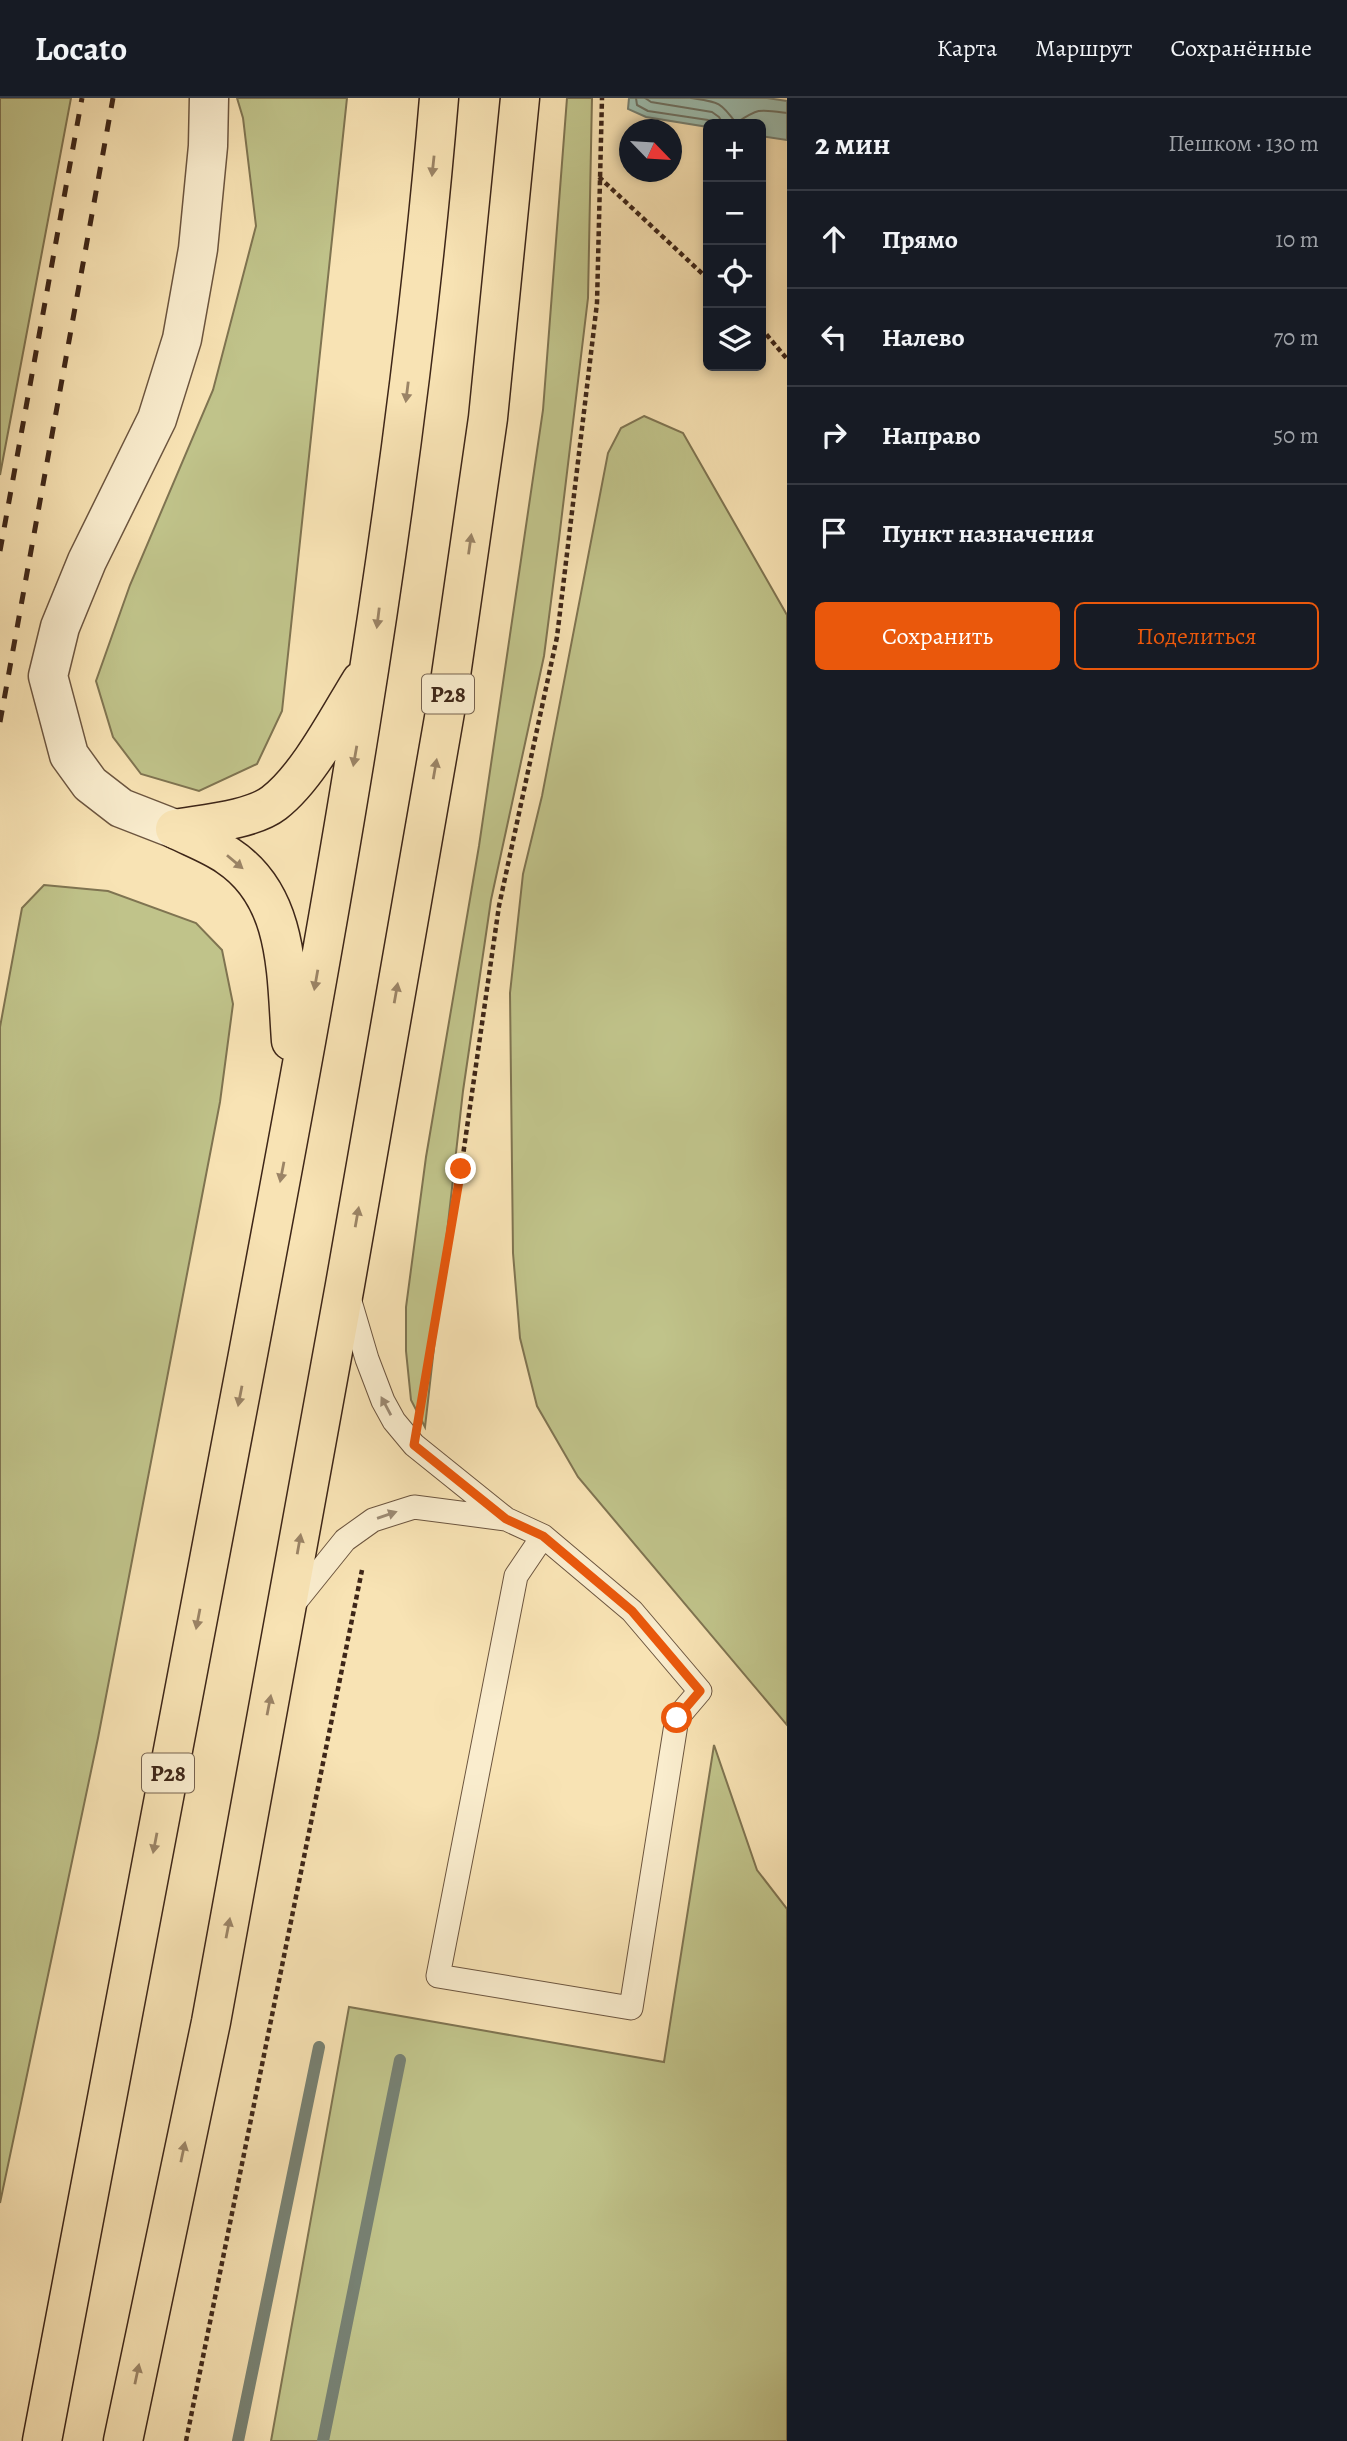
<!DOCTYPE html>
<html lang="ru">
<meta charset="utf-8">
<style>
body{margin:0;font-family:Alegreya,serif;background:#242831;color:#f1f3f6}
.controls{position:absolute;right:21px;top:21px;display:grid;overflow:hidden;border-radius:10px;box-shadow:0 4px 10px #0003}
.controls button{width:63px;height:63px;display:grid;place-items:center;padding:0;border:0;border-bottom:2px solid #363941;background:#171b24;color:#f1f3f6;font:35px sans-serif}
.compass{position:absolute;left:619px;top:21px;width:63px;height:63px;border-radius:50%;background:#171b24;box-shadow:0 4px 10px #0003;rotate:115deg}
.stop{position:absolute;width:21px;height:21px;margin:-16px;border:5px solid #ea580c;border-radius:50%;background:#fff}
.stop.end{background:#ea580c;border-color:#fff;box-shadow:0 2px 7px #0008}
.list{margin:0;padding:0;list-style:none}
h2{display:flex;justify-content:space-between;align-items:center;height:91px;margin:0;padding:0 28px;font-size:30px}
h2 small{font-size:23px;font-weight:400;color:#9ea1a6}
.list li{display:grid;grid-template-columns:46px 1fr auto;gap:21px;align-items:center;box-sizing:border-box;height:98px;padding:0 28px;border-top:2px solid #363941}
.list b{display:block;font-size:26px;white-space:nowrap}
.list em{font-size:23px;font-style:normal;color:#9ea1a6}
.actions{display:flex;gap:14px;padding:21px 28px}
.actions a{flex:1;padding:16px 0;border:2px solid #ea580c;border-radius:10px;text-align:center;font-size:24px;color:#ea580c}
.actions .main{background:#ea580c;color:#fff}
.icon{flex:none;width:38px;height:38px;fill:none;stroke:currentColor;stroke-width:2;stroke-linecap:round;stroke-linejoin:round}
.map{position:relative;flex:none;width:787px;height:2343px;overflow:hidden}
header{display:flex;align-items:center;gap:42px;box-sizing:border-box;height:98px;padding:0 35px;background:#171b24;border-bottom:2px solid #363941}
header strong{font-size:33px}
nav{display:flex;gap:38px;margin-inline-start:auto;font-size:24px}
main{display:flex}
aside{flex:1;background:#171b24}
.map>svg:first-child{display:block}
.green{fill:#c0c38a;stroke:#7f7451;stroke-width:2}
.water{fill:#9dbeb0;stroke:#778173;stroke-width:2}
.lines{fill:none;stroke-linecap:round;stroke-linejoin:round}
.shore{stroke:#6e7264;stroke-width:2}
.stream{stroke:#778173;stroke-width:12}
.lane-casing{stroke:#6c553f;stroke-width:25}
.street-casing{stroke:#6c553f;stroke-width:41}
.highway-casing{stroke:#3e2618;stroke-width:41}
.path{stroke:#3e2618;stroke-width:4.5;stroke-dasharray:5 3.5;stroke-linecap:butt}
.lane{stroke:#faedce;stroke-width:23}
.street{stroke:#faedce;stroke-width:38}
.highway{stroke:#f8e3b4;stroke-width:38}
.rail{stroke:#3e2618;stroke-width:5;stroke-dasharray:12 12;stroke-linecap:butt}
.oneway{fill:#9b8466}
.oneway2{fill:#9c8a73}
.route{stroke:#ea580c;stroke-width:9}
.labels{text-anchor:middle;stroke-width:7;stroke-linejoin:round;paint-order:stroke}
.shield{fill:#faedce;stroke:#76624f;stroke-width:2}
.shield-label{font-size:23px;font-weight:bold;fill:#3e2618}
</style>
<header>
<strong>Locato</strong>
<nav><a>Карта</a><a>Маршрут</a><a>Сохранённые</a></nav>
</header>
<main>
<div class="map">
<svg width="787" height="2343" viewBox="0 0 787 2343">
<rect width="100%" height="100%" fill="#f8e3b4"/>
<filter id="stains"><feTurbulence type="fractalNoise" baseFrequency=".00286" numOctaves="4"/><feColorMatrix values="0 0 0 0 .2 0 0 0 0 .09 0 0 0 0 .02 0 0 0 .5 -.17"/></filter>
<radialGradient id="worn" r=".72"><stop offset=".6" stop-color="#630" stop-opacity="0"/><stop offset="1" stop-color="#630" stop-opacity=".3"/></radialGradient>
<path class="green" d="M0,0h71l-71,377z
M237,0h110l-65,613 -25,53 -58,27 -58,-17 -28,-37 -17,-56 34,-96 83,-195 43,-164 -13,-108z
M567,0h25l-4,200 -29,241 -15,117 -53,244 -28,191 -38,336 -14,-27 -5,-49v-44l20,-150 53,-311 64,-436z
M644,318l39,17 104,182v1110l-209,-248 -41,-71 -17,-68 -7,-85 -3,-260 13,-119 19,-78 66,-343 13,-25z
M44,787l64,6 88,32 26,27 11,54 -13,98 -122,636 -98,465v-1176l22,-119z
M714,1647l43,125 30,39v532h-516l78,-434 315,55z"/>
<path class="water" d="M629,0h138l20,3v39l-26,-4v-12h-53v3l-62,-10 -18,-8z"/>
<g class="lines">
<path class="shore" d="M636,0l1,7 11,6 60,9 6,4
M645,0l6,4 61,10 7,5 4,7
M691,0c27,4 29,3 45,25 23,-15 23,-14 51,-10"/>
<path class="stream" d="M238,2343l81,-394
M323,2343l77,-381"/>
<g class="lane-casing">
<path id="lane" d="M349,1200l18,61 16,42 11,20 20,24 92,74 37,17 89,75 68,80 -23,27 -46,290 -193,-32 78,-400 27,-40
M291,1509l54,-67 28,-20 41,-13 92,12"/>
</g>
<g class="street-casing">
<path id="street" d="M175,731l-54,-21 -31,-24 -21,-29 -21,-79 12,-49 27,-66 70,-142 25,-80 16,-90 10,-103 1,-48"/>
</g>
<g class="highway-casing">
<path id="highway" d="M175,731c18,9 37,16 53,27 62,41 58,119 63,185
M175,731c28,-5 77,-9 99,-26 34,-26 64,-85 87,-122
M42,2343c69,-364 138,-728 207,-1092 78,-414 155,-830 190,-1251
M123,2343l88,-419 134,-737 104,-596 39,-271 32,-320"/>
</g>
<path class="path" d="M599,79l109,102
M761,230l26,31
M421,1305l40,-234 38,-263 58,-269 40,-334 5,-205
M186,2343l176,-871"/>
<use href="#lane" class="lane"/>
<use href="#street" class="street"/>
<use href="#highway" class="highway"/>
<path class="rail" d="M0,453l82,-453
M0,624l113,-624"/>
</g>
<defs><path id="oneway-solid" d="M-6-.8H1V-3.2L6.5 0L1 3.2V.8H-6Z" transform="scale(1.75)"/></defs>
<g class="oneway">
<use href="#oneway-solid" transform="translate(433 68) rotate(96)"/>
<use href="#oneway-solid" transform="translate(407 294) rotate(97)"/>
<use href="#oneway-solid" transform="translate(470 446) rotate(-82)"/>
<use href="#oneway-solid" transform="translate(378 520) rotate(97)"/>
<use href="#oneway-solid" transform="translate(355 658) rotate(100)"/>
<use href="#oneway-solid" transform="translate(435 671) rotate(-80)"/>
<use href="#oneway-solid" transform="translate(235 764) rotate(40)"/>
<use href="#oneway-solid" transform="translate(316 882) rotate(100)"/>
<use href="#oneway-solid" transform="translate(396 895) rotate(-80)"/>
<use href="#oneway-solid" transform="translate(282 1074) rotate(101)"/>
<use href="#oneway-solid" transform="translate(357 1119) rotate(-80)"/>
<use href="#oneway-solid" transform="translate(240 1298) rotate(101)"/>
<use href="#oneway-solid" transform="translate(299 1446) rotate(-80)"/>
<use href="#oneway-solid" transform="translate(198 1521) rotate(101)"/>
<use href="#oneway-solid" transform="translate(269 1607) rotate(-79)"/>
<use href="#oneway-solid" transform="translate(155 1745) rotate(101)"/>
<use href="#oneway-solid" transform="translate(228 1830) rotate(-79)"/>
<use href="#oneway-solid" transform="translate(183 2054) rotate(-78)"/>
<use href="#oneway-solid" transform="translate(137 2276) rotate(-78)"/>
</g>
<g class="oneway2">
<use href="#oneway-solid" transform="translate(386 1308) rotate(-118)"/>
<use href="#oneway-solid" transform="translate(387 1417) rotate(-19)"/>
</g>
<g class="lines">
<path class="route" d="M461,1071l-47,276 92,74 37,17 89,75 68,80 -23,27"/>
</g>
<g class="labels">
<g class="shield">
<rect x="422" y="576.5" width="52" height="39" rx="5"/>
<rect x="142" y="1655.5" width="52" height="39" rx="5"/>
</g>
<g class="shield-label">
<text x="448" y="604">Р28</text>
<text x="168" y="1683">Р28</text>
</g>
</g>
<rect width="100%" height="100%" filter="url(#stains)"/>
<rect width="100%" height="100%" fill="url(#worn)"/>
</svg>
<div class="controls">
<button>+</button>
<button>−</button>
<button><svg class="icon" aria-label="locate" viewBox="0 0 24 24"><circle cx="12" cy="12" r="6"/><path d="M12 2v4M12 18v4M2 12h4M18 12h4"/></svg></button>
<button><svg class="icon" aria-label="layers" viewBox="0 0 24 24"><path d="M12 4l9 5-9 5-9-5zM3 14l9 5 9-5"/></svg></button>
</div>
<svg class="compass" viewBox="-18 -18 36 36"><path d="M0-13l5 13h-10z" fill="#e53935"/><path d="M0 13l5-13h-10z" fill="#9ea1a6"/></svg>
<div class="stop" style="left:677px;top:1620px"></div>
<div class="stop end" style="left:461px;top:1071px"></div>
</div>
<aside>
<h2>2 мин<small>Пешком · 130 m</small></h2>
<ul class="list">
<li><svg class="icon" aria-label="ahead" viewBox="0 0 24 24"><path d="M12 20V5M6 11l6-6 6 6"/></svg><div><b>Прямо</b></div><em>10 m</em></li>
<li><svg class="icon" aria-label="left" viewBox="0 0 24 24"><path d="M17 20v-9H6M10 6l-5 5 5 5"/></svg><div><b>Налево</b></div><em>70 m</em></li>
<li><svg class="icon" aria-label="right" viewBox="0 0 24 24"><path d="M7 20v-9h11M14 6l5 5-5 5"/></svg><div><b>Направо</b></div><em>50 m</em></li>
<li><svg class="icon" aria-label="arrive" viewBox="0 0 24 24"><path d="M6 21V4h12l-3 4 3 4H6"/></svg><div><b>Пункт назначения</b></div></li>
</ul>
<div class="actions"><a class="main">Сохранить</a><a>Поделиться</a></div>
</aside>
</main>
